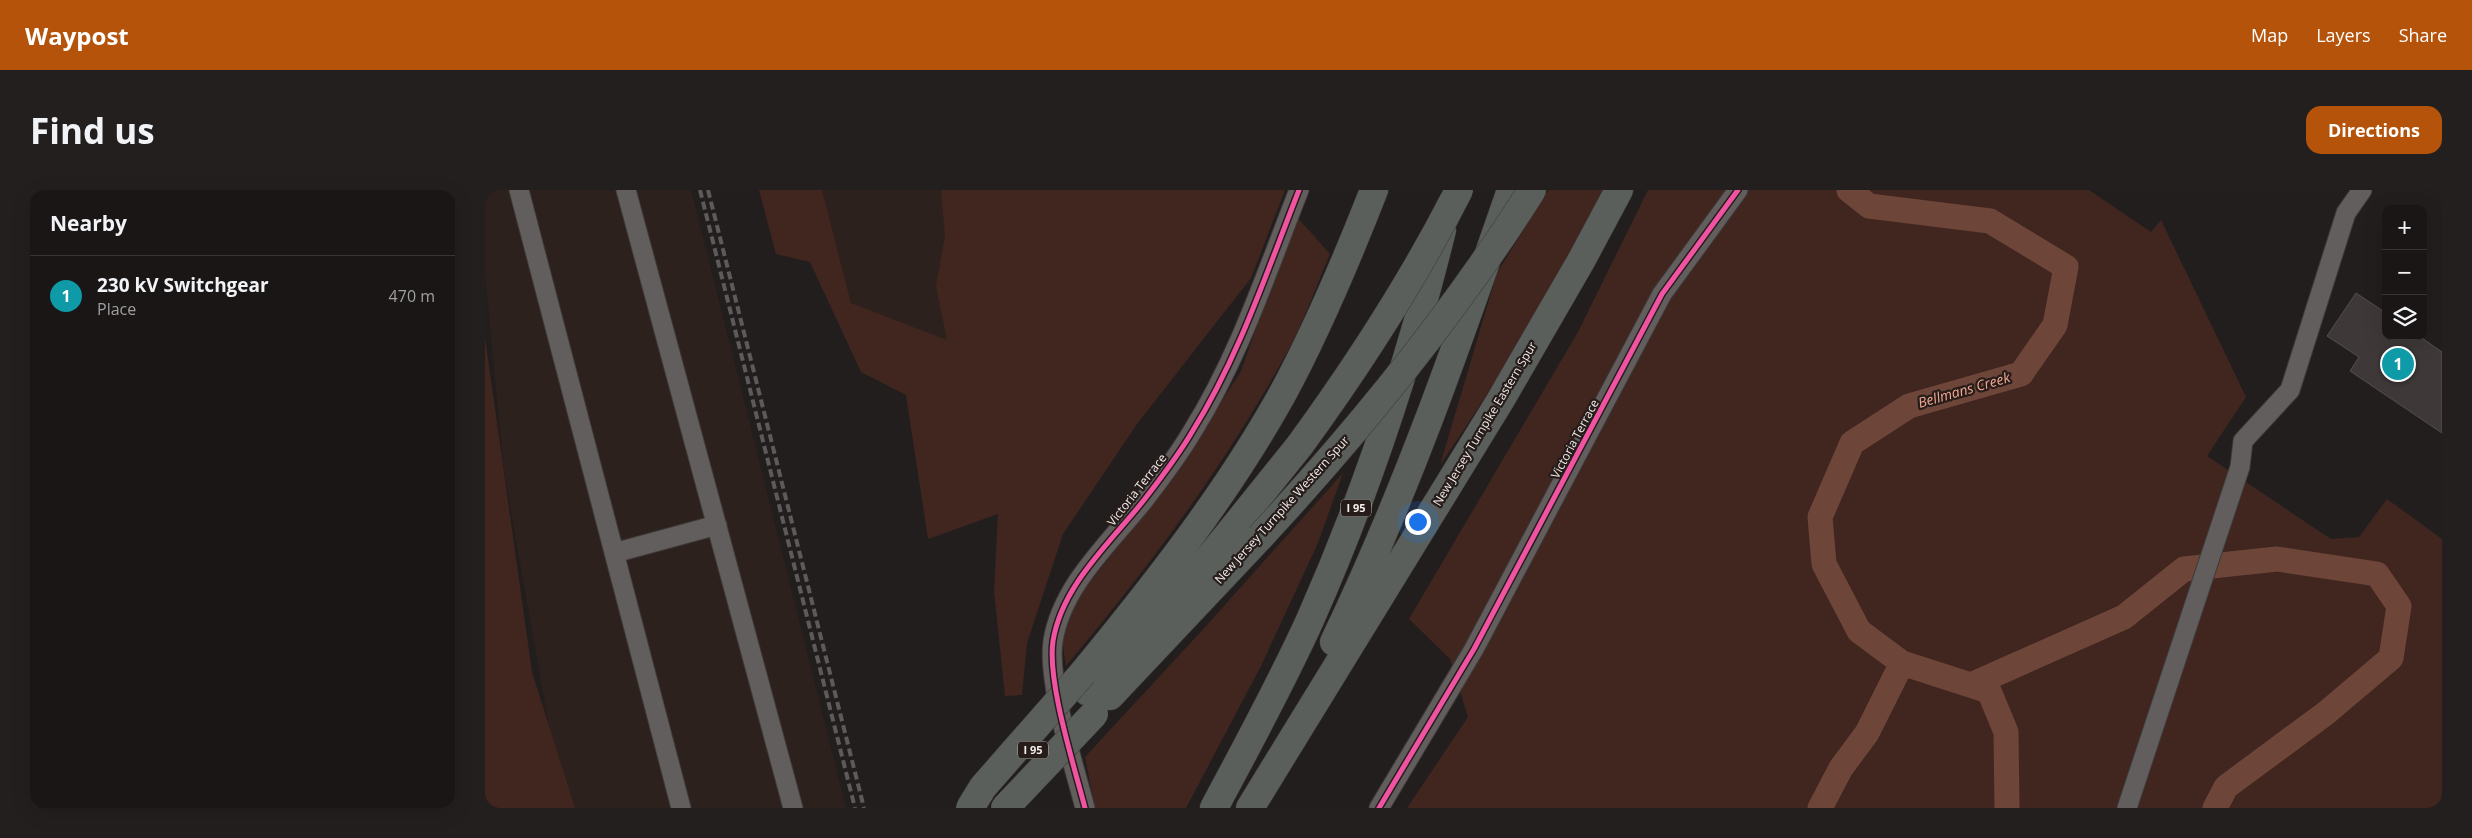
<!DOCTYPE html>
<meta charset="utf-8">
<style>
body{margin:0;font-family:"Open Sans",sans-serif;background:#231f1f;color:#f1f3f6}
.controls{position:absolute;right:15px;top:15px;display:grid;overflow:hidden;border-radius:10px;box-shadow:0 5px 20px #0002}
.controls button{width:45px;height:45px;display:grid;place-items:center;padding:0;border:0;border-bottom:1px solid #383535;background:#1a1616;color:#f1f3f6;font:25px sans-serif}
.you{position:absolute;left:932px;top:331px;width:18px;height:18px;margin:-12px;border:4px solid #fff;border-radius:50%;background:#1a73e8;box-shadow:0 0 0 8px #1a73e833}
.badge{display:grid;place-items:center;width:32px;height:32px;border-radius:50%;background:#b45309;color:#fff;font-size:16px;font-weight:700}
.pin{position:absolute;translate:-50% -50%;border:2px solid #fff;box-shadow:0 1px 5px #0006}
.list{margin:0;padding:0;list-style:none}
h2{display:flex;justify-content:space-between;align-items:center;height:65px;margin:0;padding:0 20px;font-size:21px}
h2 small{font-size:16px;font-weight:400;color:#9f9fa1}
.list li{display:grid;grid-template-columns:32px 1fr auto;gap:15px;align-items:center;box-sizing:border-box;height:80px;padding:0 20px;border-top:1px solid #383535}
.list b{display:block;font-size:19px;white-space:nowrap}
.list p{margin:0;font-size:16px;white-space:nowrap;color:#9f9fa1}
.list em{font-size:16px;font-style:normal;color:#9f9fa1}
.icon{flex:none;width:28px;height:28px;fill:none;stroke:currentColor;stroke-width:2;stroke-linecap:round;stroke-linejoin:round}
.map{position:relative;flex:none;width:1957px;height:618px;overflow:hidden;border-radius:15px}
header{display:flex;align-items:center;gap:30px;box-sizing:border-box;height:70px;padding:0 25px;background:#b45309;color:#fff}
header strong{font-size:24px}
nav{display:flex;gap:28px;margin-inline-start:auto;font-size:18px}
.intro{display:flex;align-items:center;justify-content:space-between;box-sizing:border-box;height:120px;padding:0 30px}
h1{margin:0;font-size:35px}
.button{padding:12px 22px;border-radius:15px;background:#b45309;color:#fff;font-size:18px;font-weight:700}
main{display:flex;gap:30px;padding:0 30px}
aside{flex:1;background:#1a1616;border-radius:15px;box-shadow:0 5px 20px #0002}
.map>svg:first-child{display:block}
.built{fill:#2d211d}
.green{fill:#40261f}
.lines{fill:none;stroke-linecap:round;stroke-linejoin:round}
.river{stroke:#6e4539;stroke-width:25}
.building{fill:#3e3938;stroke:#534e4e}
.minor-casing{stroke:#3e3a39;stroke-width:21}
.highway-casing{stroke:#3e3a39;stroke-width:29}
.minor{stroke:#625e5d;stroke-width:19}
.highway{stroke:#5a5f5b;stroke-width:28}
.rail{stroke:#5d5a59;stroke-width:4;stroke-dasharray:8 4;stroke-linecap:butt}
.highway-bridge-casing{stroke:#3e3a39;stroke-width:29;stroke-linecap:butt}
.highway-bridge{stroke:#5a5f5b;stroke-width:28}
.cycleway-casing{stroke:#261d1b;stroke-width:8}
.cycleway{stroke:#f153a3;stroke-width:5}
.labels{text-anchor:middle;stroke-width:4.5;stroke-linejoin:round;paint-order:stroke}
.shield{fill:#261d1b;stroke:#b6afad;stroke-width:1}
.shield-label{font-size:11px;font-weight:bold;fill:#f3edeb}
.street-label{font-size:12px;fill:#f3edeb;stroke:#261d1b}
.water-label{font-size:14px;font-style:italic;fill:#f4a892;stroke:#261d1b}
</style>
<header>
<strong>Waypost</strong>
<nav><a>Map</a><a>Layers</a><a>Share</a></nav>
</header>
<div class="intro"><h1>Find us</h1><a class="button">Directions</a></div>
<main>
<aside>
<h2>Nearby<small></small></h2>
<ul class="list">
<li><span class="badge" style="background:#0f9aa8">1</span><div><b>230 kV Switchgear</b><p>Place</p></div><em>470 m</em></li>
</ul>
</aside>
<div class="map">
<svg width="1957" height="618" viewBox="0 0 1957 618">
<rect width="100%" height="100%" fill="#231e1e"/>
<path class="built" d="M0,0h206l155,618h-277l-12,-36 -53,-300 -19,-199z
M337,0h463l-34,88 -303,63 -97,-38z"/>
<path class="green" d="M274,0h63l29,113 96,37 -11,-54 9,-50 -4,-46h344l-34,88 -114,146 -74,110 -36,109 -5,52 -17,1 -11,-105 4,-77 -70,25 -22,-144 -45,-23 -51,-110 -34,-8z
M1063,0h57c-51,94 -104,187 -165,275l57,-192z
M1163,0h441l62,42 10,-12 85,177 -39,59 124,83 28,-2 28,-38 55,40v269h-1035l61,-91 -18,-58 -41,-40 169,-287z
M811,26l34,38c-13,30 -24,62 -39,91 -62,115 -141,221 -225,321l-5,-33 25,-46 85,-107 70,-109z
M0,148l47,334 43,136h-90z
M858,283l-25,70 -57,123 -75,142h-91l-10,-51 122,-132z"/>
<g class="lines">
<path class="river" d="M1364,0l20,16 121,15 76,46 -11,58 -34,49 -112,32 -57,37 -32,74 4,47 35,67 43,32 87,28 17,41 1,76
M1486,495l153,-68 60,-48 93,-10 100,15 22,32 -8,52 -65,55 -100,74 -11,21
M1335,618l21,-40 26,-35 35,-70"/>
</g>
<path class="building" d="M1871,103l30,20v23h33l23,16v81l-92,-62 9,-14 -32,-21z"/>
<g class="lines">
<g class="minor-casing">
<path id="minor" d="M34,0l162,618
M141,0l167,618
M129,363l103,-28
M600,618c-11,-43 -38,-126 -32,-167 9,-56 57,-98 91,-141 17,-22 34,-44 48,-68 47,-75 75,-161 107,-242
M894,618l95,-159 188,-355 76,-104
M1642,618l113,-341 3,-26 47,-51 56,-177 16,-23"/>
</g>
<g class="highway-casing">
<path id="highway" d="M849,452c71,-147 124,-299 177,-452
M598,483c73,-89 144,-179 200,-280 35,-65 64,-134 91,-203
M603,502l118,-130 94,-117
M625,506l150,-159
M729,618c33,-62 67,-124 96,-188 56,-126 99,-256 132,-390
M765,618l250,-407 81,-140 38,-71"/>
</g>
<use href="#minor" class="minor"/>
<use href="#highway" class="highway"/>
<path class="rail" d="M215,0l155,618
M223,0l156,618"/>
<g class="highway-bridge-casing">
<path id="highway-bridge" d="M815,255c59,-81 114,-166 159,-255
M775,347c100,-108 193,-222 272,-347
M485,618l13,-21 100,-114
M520,618l89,-94"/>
</g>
<use href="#highway-bridge" class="highway-bridge"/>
<g class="cycleway-casing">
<path id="cycleway" d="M600,618c-11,-43 -38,-126 -32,-167 9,-56 57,-98 91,-141 17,-22 34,-44 48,-68 47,-75 75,-161 107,-242
M894,618l95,-159 188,-355 76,-104"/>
</g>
<use href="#cycleway" class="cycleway"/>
</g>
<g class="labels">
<g class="shield">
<rect x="856" y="309.5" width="30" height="17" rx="4"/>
<rect x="533" y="551.5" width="30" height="17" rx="4"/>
</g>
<g class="shield-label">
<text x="871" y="322">I 95</text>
<text x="548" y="564">I 95</text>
</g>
<g class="street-label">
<text transform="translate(1000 234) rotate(-59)" y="4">New Jersey Turnpike Eastern Spur</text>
<text transform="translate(1090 249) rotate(-62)" y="4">Victoria Terrace</text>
<text transform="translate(652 300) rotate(-52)" y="4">Victoria Terrace</text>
<text transform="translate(797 320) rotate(-48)" y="4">New Jersey Turnpike Western Spur</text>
</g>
<g class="water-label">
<text transform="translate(1479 200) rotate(-16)" y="5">Bellmans Creek</text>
</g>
</g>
</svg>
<div class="controls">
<button>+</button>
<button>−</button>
<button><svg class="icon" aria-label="layers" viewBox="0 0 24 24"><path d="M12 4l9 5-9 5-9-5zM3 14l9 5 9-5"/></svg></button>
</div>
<div class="you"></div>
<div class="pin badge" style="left:1913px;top:174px;background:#0f9aa8">1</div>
</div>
</main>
